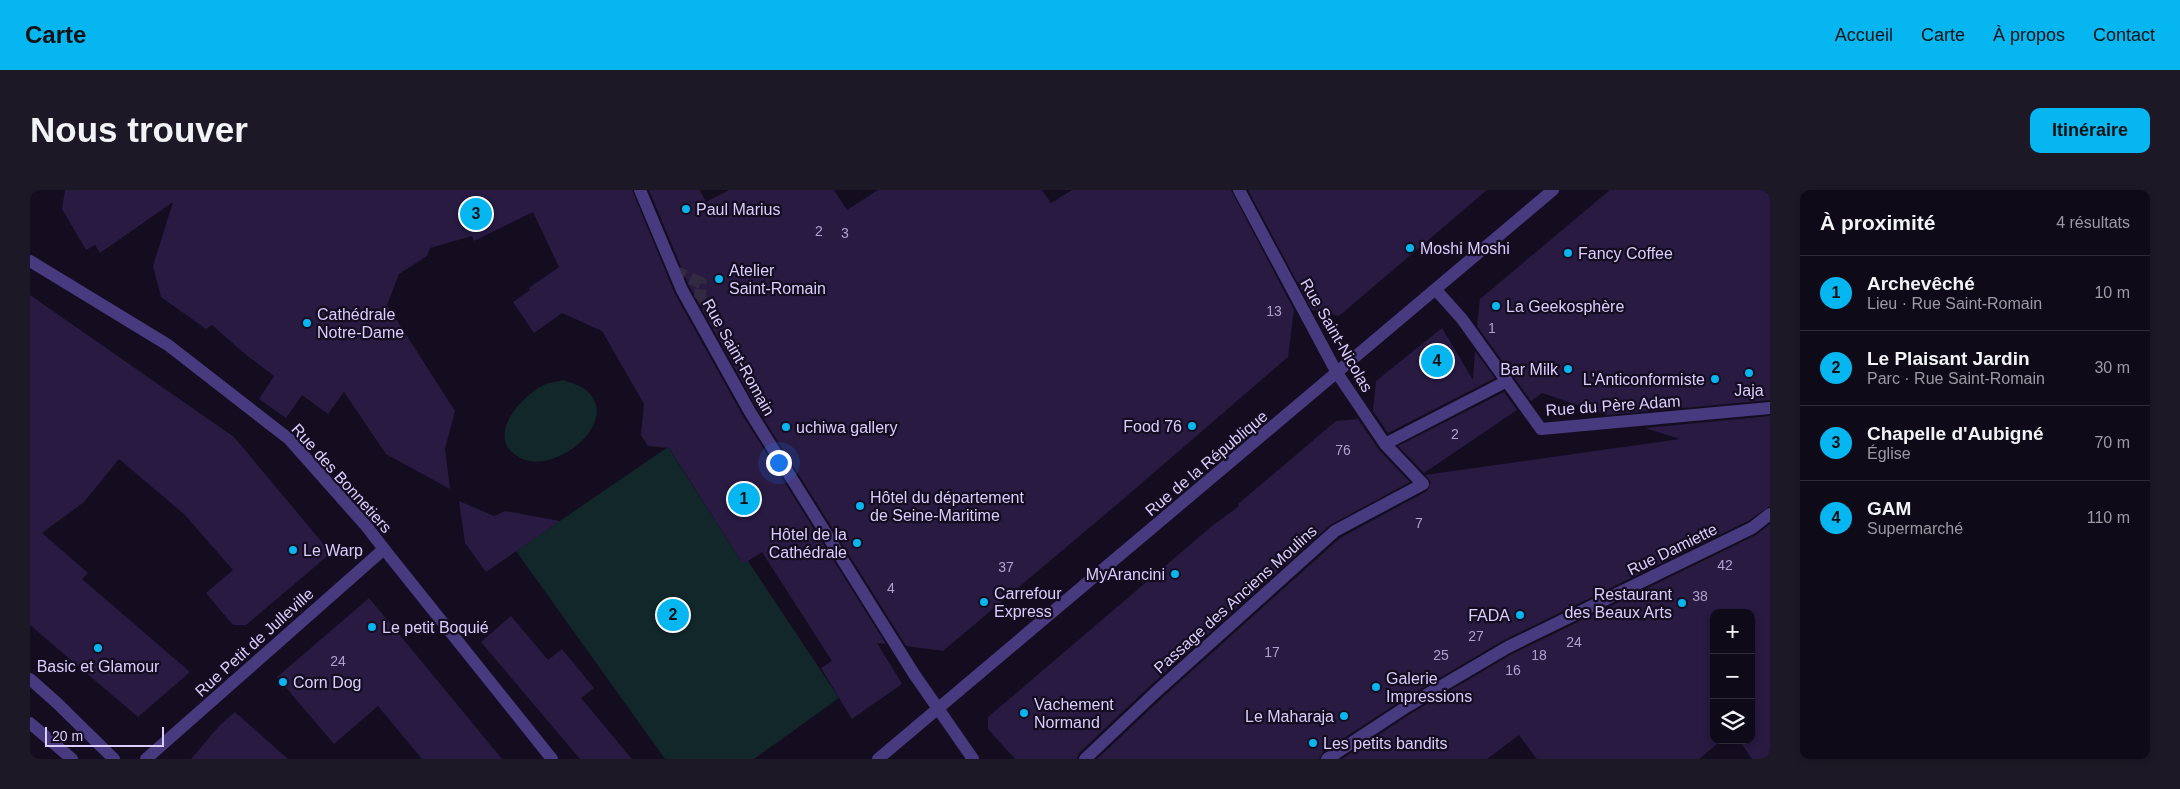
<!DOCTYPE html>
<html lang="fr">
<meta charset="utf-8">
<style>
body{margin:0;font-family:Helvetica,sans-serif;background:#1d1825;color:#f1f3f6}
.controls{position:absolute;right:15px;bottom:15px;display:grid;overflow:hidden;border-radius:10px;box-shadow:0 2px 8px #0003}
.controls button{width:45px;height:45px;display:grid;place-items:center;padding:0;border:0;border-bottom:1px solid #2f2b37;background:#0f0a18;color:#f1f3f6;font:25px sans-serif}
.scale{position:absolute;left:15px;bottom:12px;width:119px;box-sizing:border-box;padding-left:5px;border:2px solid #dbcefe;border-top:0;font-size:14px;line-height:18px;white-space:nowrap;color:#dbcefe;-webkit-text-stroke:4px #140d20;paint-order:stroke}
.you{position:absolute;left:748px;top:272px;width:18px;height:18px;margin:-12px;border:4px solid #fff;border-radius:50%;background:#1a73e8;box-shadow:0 0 0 8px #1a73e833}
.badge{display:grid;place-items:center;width:32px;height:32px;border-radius:50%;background:#06b6f1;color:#111;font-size:16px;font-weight:700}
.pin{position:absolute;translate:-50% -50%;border:2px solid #fff;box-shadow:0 1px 5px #0006}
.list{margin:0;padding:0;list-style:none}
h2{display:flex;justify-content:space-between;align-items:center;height:65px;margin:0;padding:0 20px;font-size:21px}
h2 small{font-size:16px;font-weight:400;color:#9b9aa2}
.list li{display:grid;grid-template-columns:32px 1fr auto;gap:15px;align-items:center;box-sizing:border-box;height:75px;padding:0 20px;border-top:1px solid #2f2b37}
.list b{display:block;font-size:19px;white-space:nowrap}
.list p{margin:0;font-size:16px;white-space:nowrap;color:#9b9aa2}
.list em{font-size:16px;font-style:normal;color:#9b9aa2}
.icon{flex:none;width:28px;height:28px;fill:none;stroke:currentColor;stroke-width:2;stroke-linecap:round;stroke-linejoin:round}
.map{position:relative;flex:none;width:1740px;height:569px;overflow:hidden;border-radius:10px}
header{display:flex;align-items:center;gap:30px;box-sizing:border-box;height:70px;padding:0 25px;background:#06b6f1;color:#111}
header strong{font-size:24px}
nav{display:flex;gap:28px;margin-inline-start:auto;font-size:18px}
.intro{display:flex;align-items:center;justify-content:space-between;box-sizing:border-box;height:120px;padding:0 30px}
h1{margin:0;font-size:35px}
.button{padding:12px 22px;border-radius:10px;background:#06b6f1;color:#111;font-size:18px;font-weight:700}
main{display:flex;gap:30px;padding:0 30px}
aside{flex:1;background:#0f0a18;border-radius:10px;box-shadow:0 2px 8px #0003}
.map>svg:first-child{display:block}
.green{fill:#11272a}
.building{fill:#281a41}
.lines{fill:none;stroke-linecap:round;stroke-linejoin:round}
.pedestrian-tunnel{stroke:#322a41;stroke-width:12;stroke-dasharray:12 6;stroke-linecap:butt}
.service{stroke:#473a7e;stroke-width:12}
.pedestrian{stroke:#473a7e;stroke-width:12}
.minor{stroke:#473a7e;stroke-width:12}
.tertiary{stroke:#473a7e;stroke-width:12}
.poi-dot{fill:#06b6f1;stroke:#140d20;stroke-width:2}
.labels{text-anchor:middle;stroke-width:4.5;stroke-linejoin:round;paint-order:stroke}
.number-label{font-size:14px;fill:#aea1cf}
.poi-label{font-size:16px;fill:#dbcefe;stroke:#140d20;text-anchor:start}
.street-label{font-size:16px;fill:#dbcefe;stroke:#140d20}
</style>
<header>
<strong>Carte</strong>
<nav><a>Accueil</a><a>Carte</a><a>À propos</a><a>Contact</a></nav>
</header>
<div class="intro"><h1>Nous trouver</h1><a class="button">Itinéraire</a></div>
<main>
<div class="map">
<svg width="1740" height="569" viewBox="0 0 1740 569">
<rect width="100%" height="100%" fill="#140d20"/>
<path class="green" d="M533,190c8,3 18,5 24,11 35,31 -32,85 -67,67 -37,-20 1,-62 24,-73 6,-3 13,-3 19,-5z
M638,257l71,111 9,3 91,137 -85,61h-89l-149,-208z"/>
<path class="building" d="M35,0h567l43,104 68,122 143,228 -9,-1 25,41 -50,35 -31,-51 11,-7 -70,-109 -19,12 -74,-116 -21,-2 -7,-11 3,-31 -42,-73 -40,-18 -28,20 -21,-31 17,-12 -1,-2 30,-21 -26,-55 -59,29 -2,-5 -42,12 -3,8 -28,18 -12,31 68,106 -10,38 5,40 -64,-35 -42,-62 -16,22 -26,-19 -16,23 -27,-19 15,-23 -29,-22 -33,-29 -6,4 -45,-32 -8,-31 20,-64 -73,51 -5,-8 -9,5 -24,-41z
M619,0h51l6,12 23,-12h105l13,20 31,-20h164l9,13 21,-13h159l63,120 -6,47 -167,144 -178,150 -37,-5 -149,-238 -68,-122z
M1218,0h239l-148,126 -27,-6z
M1580,0h160v210l-163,15 -65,-22 -11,8 -54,-75 3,-27z
M0,105l204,142 97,116 -85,72h-13l-27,-32 27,-23 -49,-56 -65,-55 -35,43 -42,31 46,40 -6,6 108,93 -52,45 -108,-92z
M1412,138l31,52 2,-29 20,27 -107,55 -15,-22 3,-30z
M1474,202l13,18 -93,63 -26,-27z
M1740,226v90l-22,15 -244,119 -102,60 -79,52 -4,7h-222l67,-63 176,-158 87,-47 4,-9 -6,-7 255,-36 -35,-11z
M1328,229l21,31 31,32 -80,43 -178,159 -73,69 -2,6h-62l-27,-30v-12l224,-191 27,-20 -1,-2 98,-83z
M429,311l35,15 11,-5 55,10 -74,51 -21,-29z
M1740,334v235h-18l-13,-19h12v-127h-37v127h8l-23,19h-162l-18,-24 -32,24h-145l68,-45 102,-60 244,-119z
M339,408l39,47 94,114h-80l-44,-53 -44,38 -57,-67z
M481,426l37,44 14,-11 32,39 -13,10 51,61h-52l-99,-117z
M205,522l53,47h-97l29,-34z"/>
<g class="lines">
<path class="pedestrian-tunnel" d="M644,81l27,12 -1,15 -10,7"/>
<path class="service" d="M0,489l27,24 57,56"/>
<path class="pedestrian" d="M610,0l42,100 68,122 164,262 59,85
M0,71l138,84 121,94 78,88 17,22
M1406,100l26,29 79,110 229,-21
M1355,254l122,-63
M1055,569l73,-69 177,-159 88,-47 -38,-40 -48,-71 -98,-183
M1297,569l79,-52 102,-60 244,-119 18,-14"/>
<path class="minor" d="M0,533l42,36
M116,569l238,-210 168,210"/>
<path class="tertiary" d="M848,569l675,-569"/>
</g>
<g class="poi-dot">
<circle cx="656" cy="19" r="5"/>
<circle cx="1380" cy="58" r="5"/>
<circle cx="1538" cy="63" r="5"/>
<circle cx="689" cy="89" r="5"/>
<circle cx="1466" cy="116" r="5"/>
<circle cx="277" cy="133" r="5"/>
<circle cx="1538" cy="179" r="5"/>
<circle cx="1719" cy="183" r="5"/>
<circle cx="1685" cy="189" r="5"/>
<circle cx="1162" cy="236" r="5"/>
<circle cx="756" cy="237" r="5"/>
<circle cx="830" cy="316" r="5"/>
<circle cx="827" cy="353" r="5"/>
<circle cx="263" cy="360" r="5"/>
<circle cx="1145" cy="384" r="5"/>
<circle cx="954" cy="412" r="5"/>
<circle cx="1652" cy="413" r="5"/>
<circle cx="1490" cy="425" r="5"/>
<circle cx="342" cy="437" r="5"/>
<circle cx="68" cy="458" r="5"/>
<circle cx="253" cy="492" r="5"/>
<circle cx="1346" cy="497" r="5"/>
<circle cx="994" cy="523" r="5"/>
<circle cx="1314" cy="526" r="5"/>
<circle cx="1283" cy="553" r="5"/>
</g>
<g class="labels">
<g class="number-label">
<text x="789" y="46">2</text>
<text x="815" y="48">3</text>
<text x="1244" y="126">13</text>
<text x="1462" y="143">1</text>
<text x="1425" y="249">2</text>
<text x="1313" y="265">76</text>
<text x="1389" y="338">7</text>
<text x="1695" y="380">42</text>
<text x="976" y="382">37</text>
<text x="861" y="403">4</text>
<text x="1670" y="411">38</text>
<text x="1446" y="451">27</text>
<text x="1544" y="457">24</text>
<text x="1242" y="467">17</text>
<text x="1411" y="470">25</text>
<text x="1509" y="470">18</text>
<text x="308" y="476">24</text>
<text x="1483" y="485">16</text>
</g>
<g class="poi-label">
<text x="666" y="25">Paul Marius</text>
<text x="1390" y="64">Moshi Moshi</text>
<text x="1548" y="69">Fancy Coffee</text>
<text x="699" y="86">Atelier<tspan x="699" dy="18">Saint-Romain</tspan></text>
<text x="1476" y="122">La Geekosphère</text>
<text x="287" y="130">Cathédrale<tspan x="287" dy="18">Notre-Dame</tspan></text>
<text x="1528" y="185" text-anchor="end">Bar Milk</text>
<text x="1675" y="195" text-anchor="end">L'Anticonformiste</text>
<text x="1719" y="206" text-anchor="middle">Jaja</text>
<text x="1152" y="242" text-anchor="end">Food 76</text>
<text x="766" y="243">uchiwa gallery</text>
<text x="840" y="313">Hôtel du département<tspan x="840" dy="18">de Seine-Maritime</tspan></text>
<text x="817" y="350" text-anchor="end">Hôtel de la<tspan x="817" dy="18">Cathédrale</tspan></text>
<text x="273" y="366">Le Warp</text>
<text x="1135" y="390" text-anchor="end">MyArancini</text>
<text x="964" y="409">Carrefour<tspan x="964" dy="18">Express</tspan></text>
<text x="1642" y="410" text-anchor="end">Restaurant<tspan x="1642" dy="18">des Beaux Arts</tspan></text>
<text x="1480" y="431" text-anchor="end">FADA</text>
<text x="352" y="443">Le petit Boquié</text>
<text x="68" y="482" text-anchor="middle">Basic et Glamour</text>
<text x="1356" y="494">Galerie<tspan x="1356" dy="18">Impressions</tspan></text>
<text x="263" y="498">Corn Dog</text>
<text x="1004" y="520">Vachement<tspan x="1004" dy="18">Normand</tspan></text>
<text x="1304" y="532" text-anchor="end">Le Maharaja</text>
<text x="1293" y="559">Les petits bandits</text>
</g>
<g class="street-label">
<text transform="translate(1307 145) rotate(60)" y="6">Rue Saint-Nicolas</text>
<text transform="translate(709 167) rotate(61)" y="6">Rue Saint-Romain</text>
<text transform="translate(1583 215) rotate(-4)" y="6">Rue du Père Adam</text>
<text transform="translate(1176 273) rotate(-40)" y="6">Rue de la République</text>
<text transform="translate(312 288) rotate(48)" y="6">Rue des Bonnetiers</text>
<text transform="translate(1642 359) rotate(-26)" y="6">Rue Damiette</text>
<text transform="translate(1205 409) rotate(-42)" y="6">Passage des Anciens Moulins</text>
<text transform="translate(224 452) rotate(-42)" y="6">Rue Petit de Julleville</text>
</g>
</g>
</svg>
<div class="controls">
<button>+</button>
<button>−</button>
<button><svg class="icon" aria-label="layers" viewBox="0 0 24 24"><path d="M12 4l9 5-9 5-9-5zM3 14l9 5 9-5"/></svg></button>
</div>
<div class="scale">20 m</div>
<div class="you"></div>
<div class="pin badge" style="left:714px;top:309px">1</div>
<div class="pin badge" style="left:643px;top:425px">2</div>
<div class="pin badge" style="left:446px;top:24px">3</div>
<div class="pin badge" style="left:1407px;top:171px">4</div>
</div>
<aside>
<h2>À proximité<small>4 résultats</small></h2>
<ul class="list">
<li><span class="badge">1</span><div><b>Archevêché</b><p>Lieu · Rue Saint-Romain</p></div><em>10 m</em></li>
<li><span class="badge">2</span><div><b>Le Plaisant Jardin</b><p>Parc · Rue Saint-Romain</p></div><em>30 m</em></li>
<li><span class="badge">3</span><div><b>Chapelle d'Aubigné</b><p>Église</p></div><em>70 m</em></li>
<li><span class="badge">4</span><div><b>GAM</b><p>Supermarché</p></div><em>110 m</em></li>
</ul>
</aside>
</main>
